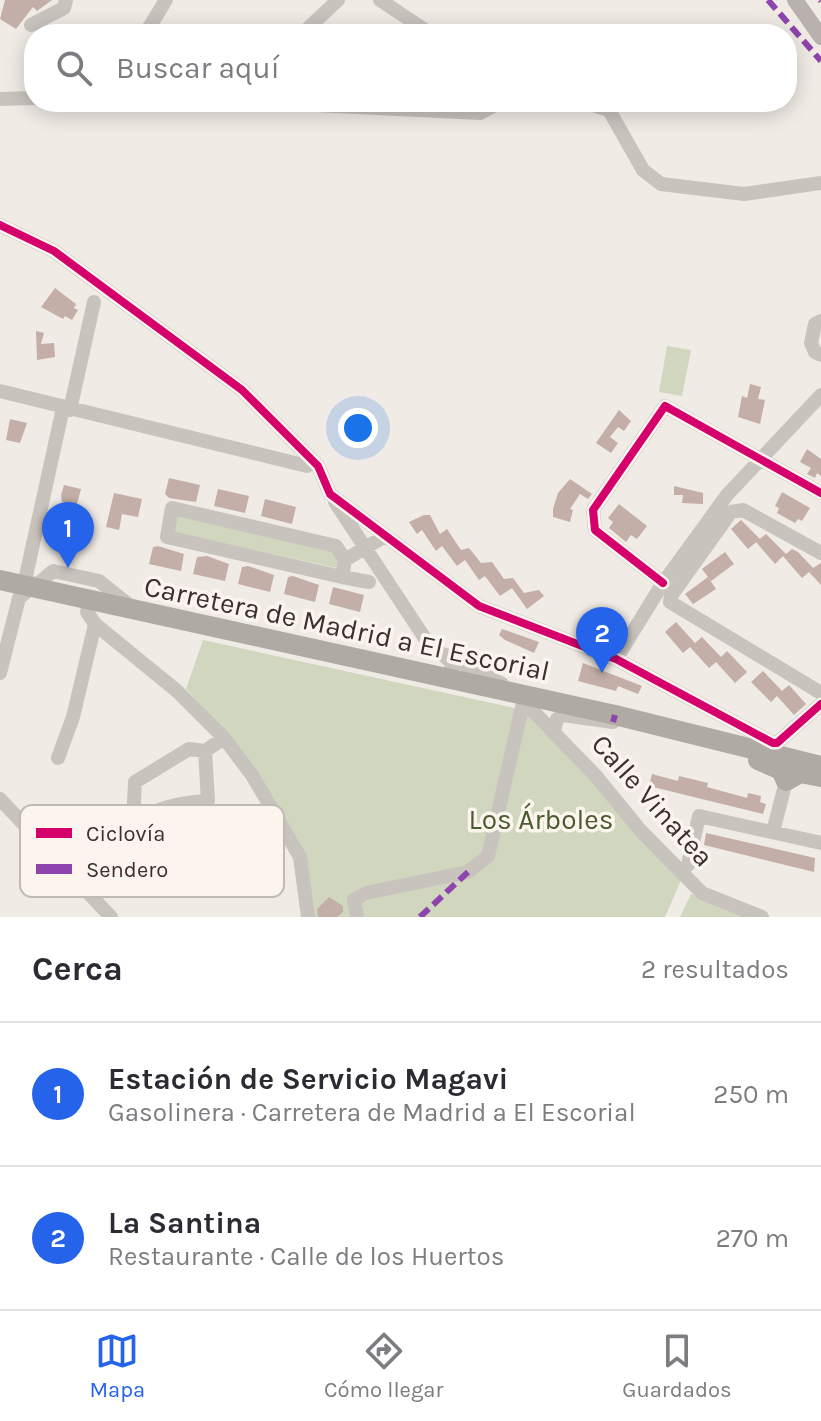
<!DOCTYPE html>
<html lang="es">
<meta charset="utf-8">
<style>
body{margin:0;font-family:Karla,sans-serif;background:#f7f7f7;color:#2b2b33}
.you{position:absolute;left:358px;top:428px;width:28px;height:28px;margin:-20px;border:6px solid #fff;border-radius:50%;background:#1a73e8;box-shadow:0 0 0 12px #1a73e833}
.badge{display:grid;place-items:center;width:52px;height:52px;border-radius:50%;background:#2563eb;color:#fff;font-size:26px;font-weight:700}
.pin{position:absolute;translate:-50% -66px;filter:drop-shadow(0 2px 4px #0008)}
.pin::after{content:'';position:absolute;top:42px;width:28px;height:24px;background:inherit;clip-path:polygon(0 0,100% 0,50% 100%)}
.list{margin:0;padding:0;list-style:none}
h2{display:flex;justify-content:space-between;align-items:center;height:104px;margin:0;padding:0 32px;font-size:34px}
h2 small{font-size:26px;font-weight:400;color:#7c7c81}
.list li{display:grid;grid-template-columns:52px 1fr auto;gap:24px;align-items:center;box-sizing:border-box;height:144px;padding:0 32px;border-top:2px solid #e1e1e2}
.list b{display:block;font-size:30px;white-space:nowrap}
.list p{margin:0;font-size:26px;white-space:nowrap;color:#7c7c81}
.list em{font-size:26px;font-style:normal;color:#7c7c81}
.icon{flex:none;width:44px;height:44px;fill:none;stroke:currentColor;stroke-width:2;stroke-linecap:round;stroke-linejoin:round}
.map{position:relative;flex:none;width:821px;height:917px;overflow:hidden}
.search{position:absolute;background:#fff;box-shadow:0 4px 20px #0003;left:24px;right:24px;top:24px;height:88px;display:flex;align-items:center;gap:20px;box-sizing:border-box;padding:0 28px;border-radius:32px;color:#7c7c81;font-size:30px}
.sheet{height:392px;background:#fff}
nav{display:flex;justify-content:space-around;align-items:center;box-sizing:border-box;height:112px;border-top:2px solid #e1e1e2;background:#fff;font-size:22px;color:#7c7c81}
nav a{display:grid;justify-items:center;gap:4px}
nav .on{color:#2563eb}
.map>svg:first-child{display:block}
.green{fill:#d1d6bf}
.building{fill:#c3afa7}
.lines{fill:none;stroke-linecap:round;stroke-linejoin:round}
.minor{stroke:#c9c3be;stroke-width:14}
.major{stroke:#b8b1ad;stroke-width:16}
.highway{stroke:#afaaa4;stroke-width:20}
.quiet{stroke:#8e44ad;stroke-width:6;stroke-dasharray:12 6;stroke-linecap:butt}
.cycleway-casing{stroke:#fbf5ee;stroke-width:13}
.cycleway{stroke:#d6006c;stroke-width:8}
.labels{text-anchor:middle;stroke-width:7;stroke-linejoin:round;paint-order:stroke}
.street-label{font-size:28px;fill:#3b302b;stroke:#fbf5ee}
.park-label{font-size:28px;fill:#4a5a2e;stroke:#fbf5ee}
.key{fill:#fbf5ee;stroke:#c1bab4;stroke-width:2}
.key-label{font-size:22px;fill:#3b302b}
</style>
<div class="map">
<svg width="821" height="917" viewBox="0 0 821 917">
<rect width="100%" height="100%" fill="#f0ebe5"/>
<path class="green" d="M667,346l24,4 -9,46 -23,-4z
M176,516l158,33 6,5 -3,14 -164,-36z
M203,640l325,71 90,98 20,28 43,43 -16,37h-355l-9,-67 -71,-113 -44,-48z
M691,894l56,23h-67z"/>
<path class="building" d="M5,0h47l-15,11 -4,-4 -17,22 -16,-10z
M55,288l21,16 -2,4 4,2 -6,10 -7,-4 -2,3 -22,-12z
M36,331l8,2 -3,11 13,-1 1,14 -18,3z
M750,384l11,3 -3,12 7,1 -5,24 -22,-7 4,-21 5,2z
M619,410l12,11 -7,10 -6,-4 -8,10 8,6 -7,10 -15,-10z
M10,419l17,4 -7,20 -14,-3z
M807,449l14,10v17l-4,-3 -2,5 -8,-4 4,-6 -11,-6z
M169,478l31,7 -4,17 -27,-4 -4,-4z
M570,479l22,15 -4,5 -8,-5 -10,15 3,1 -3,12 -17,-5v-8l5,-16z
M64,485l17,4 -7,26 -9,-3 2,-9 -5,-1 -1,-7z
M674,486l29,7v11l-21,-1 1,-8h-9z
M218,489l31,7 -4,17 -31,-7z
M782,492l28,16 -8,13 -4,-2 -3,4 -18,-10 2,-5 -4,-2z
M114,493l28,6 -4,18 -16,-3 -3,16 -13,-3z
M265,499l31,8 -4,17 -31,-8z
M619,504l28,22 -10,13 -6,-4 -5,7 -17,-14 4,-6 -5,-4z
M424,515h6l10,19 7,-5 14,21 8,-2 12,15 11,-1 12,17 9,-1 11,15 15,-3 5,6 -17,13 -15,-21 -12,8 -15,-20 -6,4 -14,-20 -8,6 -15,-20 -6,5 -14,-21 -5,4 -8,-12z
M741,520l19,19 -12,10 -17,-20z
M766,534l20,20 6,-5 6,3 15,16 8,-5v22l-12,-13 -7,6 -19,-22 -8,8 -19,-22z
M158,546l26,8 -3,17 -32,-7 4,-17z
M725,552l9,12 -23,17 -9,-12z
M207,556l22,8 -4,17 -32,-7 4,-17z
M248,566l26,9 -4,17 -32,-8 4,-17z
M293,576l26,9 -4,17 -31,-8 4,-17z
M708,577l8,12 -23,15 -8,-10z
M333,587l31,8 -4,17 -31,-8z
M676,622l19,21 7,-6 19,20 6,-6 20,21 -12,11 -19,-21 -7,6 -19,-21 -7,6 -18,-21z
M502,629l37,13 -5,11 -29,-13 -6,-5z
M583,663l59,23 -4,8 -20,-8 -2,5 -38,-10z
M763,671l19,20 7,-6 17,19 -12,11 -17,-19 -6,6 -20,-20z
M652,774l26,7 1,-5 29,7 -1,4 40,11 1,-5 13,3 -1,6 6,2 -3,10 -114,-28z
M706,833l109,25 -1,14 -110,-27z
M329,897l14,9v6l-6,5h-19l-1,-8z"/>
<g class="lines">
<path class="minor" d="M380,0l51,34
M31,25l33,-17 2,-8
M145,34l21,-34
M302,34l36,-34
M0,99l34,-1
M80,102h45
M254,102l226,11 20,-11
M583,102l26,8 34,60 18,14 83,10 77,-11
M0,225l54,26 188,139 76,76 12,28 149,112 137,53 157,84h4l44,-39
M821,321l-6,3 -4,19 4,9 6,3
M0,391l307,75
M63,408l-39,177 15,-2 14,-12 46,10 30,24
M70,410l24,-108
M335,502l91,138 25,22 1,9 -9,6
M821,553l-78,-43 -12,2 -60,84 -1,6 151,91
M345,560l-3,17 -175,-40 5,-29 164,38 9,14 40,-24
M342,577l27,5
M663,583l-68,-53 -2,-20 72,-104 156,87
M88,607l-1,5 8,12 82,67 47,47 28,37 48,82 8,60
M446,655l56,29
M616,659l47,-76 64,-88 94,-100
M0,673l19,-75 6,-5
M526,704l70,72 44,54 62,63 60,24
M554,731l3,-12 6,-4 50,7
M205,751l3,50c-28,1 -52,7 -75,22l2,-41 54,-33 16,2 19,-13
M58,758l15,-41 22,-93
M0,799l111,118
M773,832l13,-51
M48,850l39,-35
M688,865l11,-49 122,27
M357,917l-3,-17 12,-7 102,-21 20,-16 35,-153"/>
<path class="major" d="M795,0l26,37"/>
<path class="highway" d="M0,580l615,135 206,51
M758,760l23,10 5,11 14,-8 21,4"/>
<path class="quiet" d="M768,0l53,61
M820,0l1,1
M613,722l2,-7
M420,917l48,-45"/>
<g class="cycleway-casing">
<path id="cycleway" d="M0,225l54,26 188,139 76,76 12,28 149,112 137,53 157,84h4l44,-39
M663,583l-68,-53 -2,-20 72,-104 156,87"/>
</g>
<use href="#cycleway" class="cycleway"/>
</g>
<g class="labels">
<g class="street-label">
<text transform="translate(347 628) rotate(12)" y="10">Carretera de Madrid a El Escorial</text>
<text transform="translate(653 800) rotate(48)" y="10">Calle Vinatea</text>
</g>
<g class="park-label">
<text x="541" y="829">Los Árboles</text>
</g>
</g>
<rect x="20" y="805" width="264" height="92" rx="12" class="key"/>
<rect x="36" y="828" width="36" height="10" fill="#d6006c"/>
<rect x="36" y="864" width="36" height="10" fill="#8e44ad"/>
<g class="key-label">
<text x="86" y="841">Ciclovía</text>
<text x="86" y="877">Sendero</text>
</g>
</svg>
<div class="you"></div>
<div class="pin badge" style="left:68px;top:568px">1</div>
<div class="pin badge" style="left:602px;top:673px">2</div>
<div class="search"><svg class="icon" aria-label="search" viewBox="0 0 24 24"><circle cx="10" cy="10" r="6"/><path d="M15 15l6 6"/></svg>Buscar aquí</div>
</div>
<section class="sheet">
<h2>Cerca<small>2 resultados</small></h2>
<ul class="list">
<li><span class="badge">1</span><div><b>Estación de Servicio Magavi</b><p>Gasolinera · Carretera de Madrid a El Escorial</p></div><em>250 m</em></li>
<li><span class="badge">2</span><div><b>La Santina</b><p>Restaurante · Calle de los Huertos</p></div><em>270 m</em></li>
</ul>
</section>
<nav>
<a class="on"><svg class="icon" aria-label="map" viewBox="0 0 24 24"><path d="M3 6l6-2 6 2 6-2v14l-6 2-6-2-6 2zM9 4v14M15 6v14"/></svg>Mapa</a>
<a><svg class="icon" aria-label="directions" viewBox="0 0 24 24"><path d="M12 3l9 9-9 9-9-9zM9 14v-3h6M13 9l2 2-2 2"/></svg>Cómo llegar</a>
<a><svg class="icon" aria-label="saved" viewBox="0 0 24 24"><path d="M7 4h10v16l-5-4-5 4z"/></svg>Guardados</a>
</nav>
